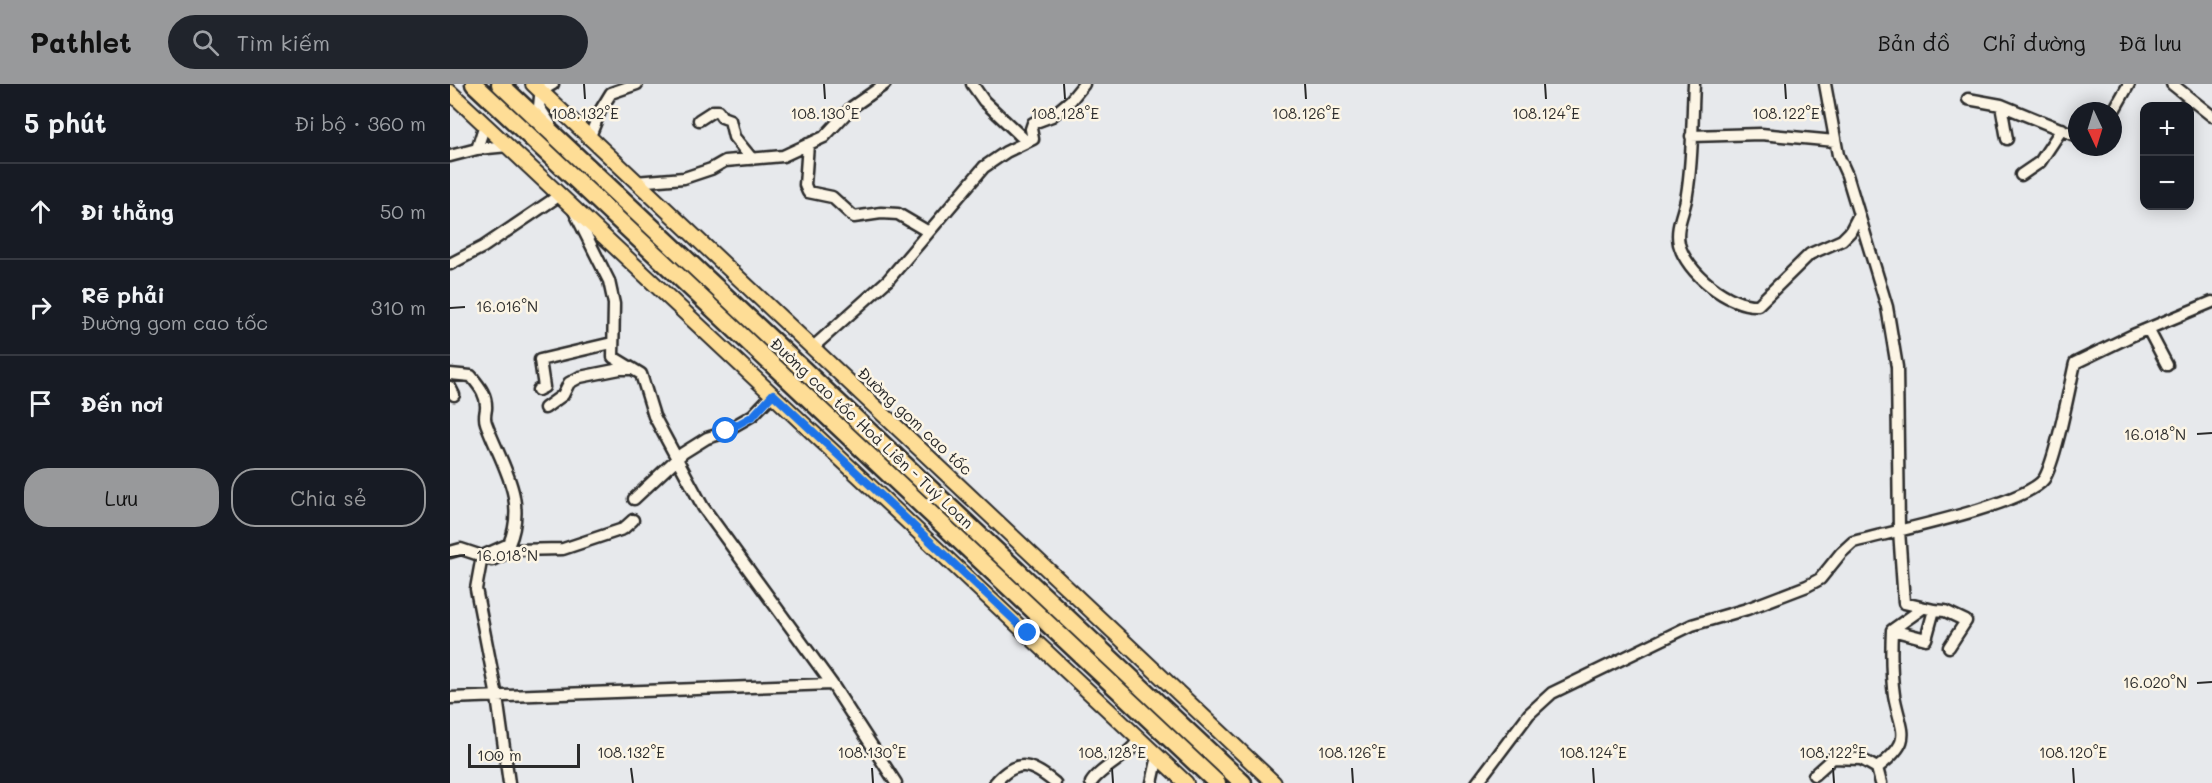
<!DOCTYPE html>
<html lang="vi">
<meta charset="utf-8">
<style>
body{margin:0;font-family:Mali,sans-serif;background:#20242c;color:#f1f3f6}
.controls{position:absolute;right:18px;top:18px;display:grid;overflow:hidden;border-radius:12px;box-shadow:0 3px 15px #0003}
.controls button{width:54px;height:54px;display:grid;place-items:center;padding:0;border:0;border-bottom:2px solid #363941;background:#171b24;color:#f1f3f6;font:30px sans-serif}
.compass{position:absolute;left:1618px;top:18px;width:54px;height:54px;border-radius:50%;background:#171b24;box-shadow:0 3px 15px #0003;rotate:176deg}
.scale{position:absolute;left:18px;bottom:15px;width:112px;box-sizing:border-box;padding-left:6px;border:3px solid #2b2b2b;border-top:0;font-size:16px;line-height:21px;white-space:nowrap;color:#2b2b2b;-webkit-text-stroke:4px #fcf5e5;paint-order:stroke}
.stop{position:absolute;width:18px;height:18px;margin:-14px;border:4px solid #1a73e8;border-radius:50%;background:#fff}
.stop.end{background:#1a73e8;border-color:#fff;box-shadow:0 2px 6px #0008}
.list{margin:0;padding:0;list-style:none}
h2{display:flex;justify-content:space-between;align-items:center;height:78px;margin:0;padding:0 24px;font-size:26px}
h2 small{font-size:20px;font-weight:400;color:#9ea1a6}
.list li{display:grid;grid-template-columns:39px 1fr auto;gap:18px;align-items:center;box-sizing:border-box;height:96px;padding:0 24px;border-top:2px solid #363941}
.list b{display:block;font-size:22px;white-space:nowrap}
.list p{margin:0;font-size:20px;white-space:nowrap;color:#9ea1a6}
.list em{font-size:20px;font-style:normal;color:#9ea1a6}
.actions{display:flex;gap:12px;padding:18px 24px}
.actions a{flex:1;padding:14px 0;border:2px solid #98999b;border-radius:24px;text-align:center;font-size:21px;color:#98999b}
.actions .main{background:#98999b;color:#111}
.icon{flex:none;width:33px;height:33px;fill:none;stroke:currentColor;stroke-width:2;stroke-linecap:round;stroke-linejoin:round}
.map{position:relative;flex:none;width:1762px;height:699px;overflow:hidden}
header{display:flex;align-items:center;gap:36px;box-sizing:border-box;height:84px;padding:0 30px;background:#98999b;color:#111}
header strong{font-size:28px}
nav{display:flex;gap:33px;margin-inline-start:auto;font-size:21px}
.search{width:420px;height:54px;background:#20242c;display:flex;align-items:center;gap:15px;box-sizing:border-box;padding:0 21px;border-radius:33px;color:#9ea1a6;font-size:22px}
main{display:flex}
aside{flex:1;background:#171b24}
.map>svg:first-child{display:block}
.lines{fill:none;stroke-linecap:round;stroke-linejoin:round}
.minor-casing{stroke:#2b2b2b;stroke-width:15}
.major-casing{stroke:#2b2b2b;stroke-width:18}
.highway-casing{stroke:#2b2b2b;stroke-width:21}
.minor{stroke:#fcf5e5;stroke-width:10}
.major{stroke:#fedd96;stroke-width:14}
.highway{stroke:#fedd96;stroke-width:16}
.route{stroke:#1a73e8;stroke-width:8}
.ticks{fill:none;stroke:#2b2b2b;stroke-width:2}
.labels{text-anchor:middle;stroke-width:5;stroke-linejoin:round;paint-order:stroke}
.street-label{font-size:16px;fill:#2b2b2b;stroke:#fcf5e5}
.ticks-label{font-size:15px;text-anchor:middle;fill:#2b2b2b;stroke:#fcf5e5;stroke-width:5;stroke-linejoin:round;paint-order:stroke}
</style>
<header>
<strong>Pathlet</strong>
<div class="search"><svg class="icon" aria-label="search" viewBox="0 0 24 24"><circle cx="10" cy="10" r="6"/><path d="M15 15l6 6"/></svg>Tìm kiếm</div>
<nav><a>Bản đồ</a><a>Chỉ đường</a><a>Đã lưu</a></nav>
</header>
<main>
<aside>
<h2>5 phút<small>Đi bộ · 360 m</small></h2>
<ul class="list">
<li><svg class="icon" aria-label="ahead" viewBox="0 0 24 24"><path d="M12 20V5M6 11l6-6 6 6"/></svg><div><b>Đi thẳng</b></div><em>50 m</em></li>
<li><svg class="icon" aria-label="right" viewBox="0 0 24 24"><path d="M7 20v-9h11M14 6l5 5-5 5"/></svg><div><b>Rẽ phải</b><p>Đường gom cao tốc</p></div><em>310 m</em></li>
<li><svg class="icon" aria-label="arrive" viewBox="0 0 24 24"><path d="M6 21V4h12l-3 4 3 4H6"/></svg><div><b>Đến nơi</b></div></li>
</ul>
<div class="actions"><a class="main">Lưu</a><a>Chia sẻ</a></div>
</aside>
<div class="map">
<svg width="1762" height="699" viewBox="0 0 1762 699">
<rect width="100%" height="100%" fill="#e7e9ec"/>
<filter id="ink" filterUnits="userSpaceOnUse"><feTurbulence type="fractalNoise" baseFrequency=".0167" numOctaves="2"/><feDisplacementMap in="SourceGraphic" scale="12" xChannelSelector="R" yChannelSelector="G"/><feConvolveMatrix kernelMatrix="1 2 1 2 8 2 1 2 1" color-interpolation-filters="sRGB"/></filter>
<g filter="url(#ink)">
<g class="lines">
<g class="minor-casing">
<path id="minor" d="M522,0l12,17 42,40
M1244,0c-2,36 -1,74 -7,110 -2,17 -12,32 -8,50 7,28 50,63 79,61l52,-51 32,-14 8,-8 9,-17
M1375,0l13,71 9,20 40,132 10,60 2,163 5,73 30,7 -8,29 -34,-9c-1,21 -1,44 2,65 7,39 21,44 -17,73l4,15
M1722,0l40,32
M91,2l-2,21 11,17
M91,7l12,-7
M1518,15l33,6 6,34
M1551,21l76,31
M1663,28l16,-28
M249,36l14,-9h5l4,6 8,3 4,17 18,22
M1241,52l70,-2 74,7
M139,55l11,-28 11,-18 26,-9
M358,60l-3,41 3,7 24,5 22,20 27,-4 17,1 29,17
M27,65l8,-25
M0,72l27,-7 31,-3
M1571,91l19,-13 22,-33
M185,98l49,-4 27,-9 14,-8 58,-5 41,-19 28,-30 33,-23
M122,123l37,74 5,23 -1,53 28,17 13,42 49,91 129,177 64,99
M0,180l33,-17 77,-52
M1698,245l19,36
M362,264l76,-68 96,-113 22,-15 27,-13 -2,-10 2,-6 19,-7 19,-16 13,-16
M0,290l21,2c9,11 16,19 15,33 -1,6 -2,9 0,14 15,41 42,76 23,121l-27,12 -21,-7 -11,3
M0,303l4,8
M88,306l6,-3 -4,-27 72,-17
M95,324l18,-13 6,-12 11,-6 40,-8h13
M184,415l49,-46 24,-15 13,-4 33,-19 20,-21
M1484,526l11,1 21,10 -17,26
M1442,546l31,-22
M0,614l382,-14
M1364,691l19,-17 28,1 16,9
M59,699l-12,-86 -21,-108 6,-33 10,4 21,-10 50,-1 60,-20 10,-9
M545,699c22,-25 36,-20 60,0
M641,699c9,-16 46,-31 47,-45
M702,699l6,-27
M1027,699l52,-69 23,-21 140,-68 55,-16 60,-23 13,-7 21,-26 12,-11c37,-10 172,-37 191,-63 12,-19 25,-90 31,-116l58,-28 79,-33"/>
</g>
<g class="major-casing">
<path id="major" d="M83,0l741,699
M0,8l736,691"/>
</g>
<g class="highway-casing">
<path id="highway" d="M24,0l743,699
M50,0l743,699"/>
</g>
<use href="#minor" class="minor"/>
<use href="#major" class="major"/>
<use href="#highway" class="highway"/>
</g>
</g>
<g class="lines" filter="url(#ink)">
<path class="route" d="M276,347l27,-15 20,-22 255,239"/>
</g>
<path class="ticks" d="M134,0l1,15M374,0l1,15M614,0l1,15M855,0l1,15M1095,0l1,15M1335,0l1,15M0,224l15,-1M1747,350l15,-1M0,473l15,-2M1747,599l15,-1M181,684l2,15M422,684l1,15M662,684l1,15M902,684l1,15M1143,684l1,15M1383,684l1,15M1623,684l1,15"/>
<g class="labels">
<g class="street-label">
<text transform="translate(465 337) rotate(43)" y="6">Đường gom cao tốc</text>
<text transform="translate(422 349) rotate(43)" y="6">Đường cao tốc Hoà Liên - Tuý Loan</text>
</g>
</g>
<g class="ticks-label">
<text x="135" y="35">108.132°E</text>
<text x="375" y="35">108.130°E</text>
<text x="615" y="35">108.128°E</text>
<text x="856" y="35">108.126°E</text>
<text x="1096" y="35">108.124°E</text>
<text x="1336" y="35">108.122°E</text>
<text x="57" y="228">16.016°N</text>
<text x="1705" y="356">16.018°N</text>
<text x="57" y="477">16.018°N</text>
<text x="1705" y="604">16.020°N</text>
<text x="181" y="674">108.132°E</text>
<text x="422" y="674">108.130°E</text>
<text x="662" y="674">108.128°E</text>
<text x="902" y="674">108.126°E</text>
<text x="1143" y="674">108.124°E</text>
<text x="1383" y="674">108.122°E</text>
<text x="1623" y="674">108.120°E</text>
</g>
</svg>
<div class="controls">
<button>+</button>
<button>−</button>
</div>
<svg class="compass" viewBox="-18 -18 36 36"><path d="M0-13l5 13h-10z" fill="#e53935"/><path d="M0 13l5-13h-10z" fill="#9ea1a6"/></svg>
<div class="scale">100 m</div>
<div class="stop" style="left:276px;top:347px"></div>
<div class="stop end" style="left:578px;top:549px"></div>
</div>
</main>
